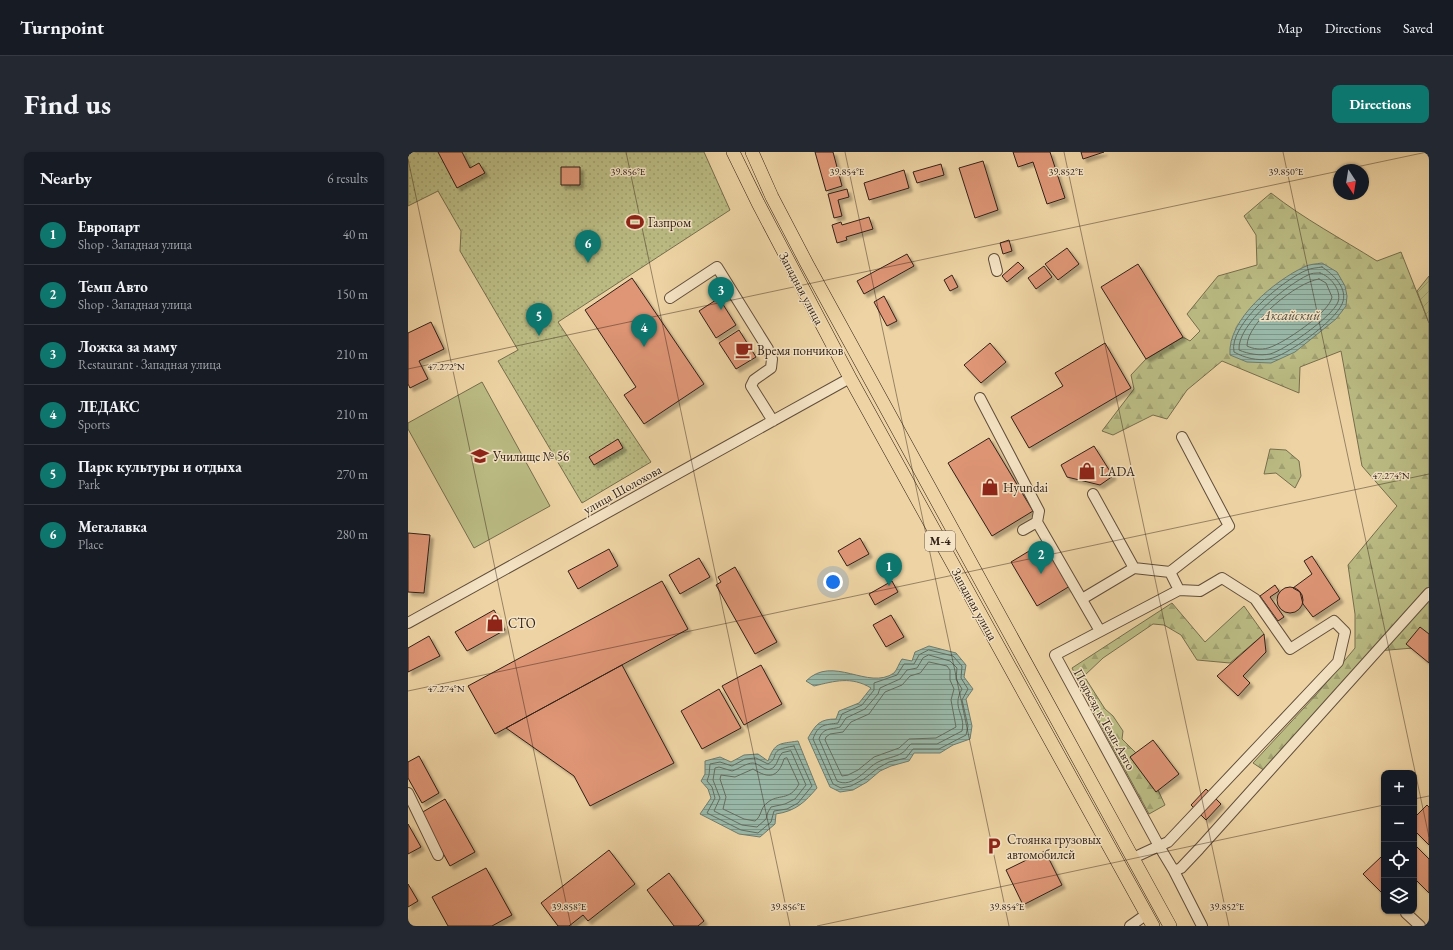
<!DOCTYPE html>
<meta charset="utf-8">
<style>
body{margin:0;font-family:"EB Garamond",serif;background:#242831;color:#f1f3f6}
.controls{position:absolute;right:12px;bottom:12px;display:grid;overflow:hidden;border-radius:8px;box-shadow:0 1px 3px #0004}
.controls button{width:36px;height:36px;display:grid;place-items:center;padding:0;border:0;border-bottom:1px solid #363941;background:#171b24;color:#f1f3f6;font:20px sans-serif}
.compass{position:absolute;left:925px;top:12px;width:36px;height:36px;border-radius:50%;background:#171b24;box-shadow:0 1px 3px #0004;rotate:168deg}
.you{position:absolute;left:425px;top:430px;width:14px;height:14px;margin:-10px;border:3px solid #fff;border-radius:50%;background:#1a73e8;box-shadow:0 0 0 6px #1a73e833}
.badge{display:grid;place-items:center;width:26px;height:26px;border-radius:50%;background:#0f766e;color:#fff;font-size:13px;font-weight:700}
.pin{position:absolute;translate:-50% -33px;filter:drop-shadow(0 1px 2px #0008)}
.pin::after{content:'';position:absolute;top:21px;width:14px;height:12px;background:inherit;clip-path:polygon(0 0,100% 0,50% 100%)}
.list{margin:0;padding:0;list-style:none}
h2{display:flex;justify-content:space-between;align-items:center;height:52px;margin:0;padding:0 16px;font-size:17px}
h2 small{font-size:13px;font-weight:400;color:#9ea1a6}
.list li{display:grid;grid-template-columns:26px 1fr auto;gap:12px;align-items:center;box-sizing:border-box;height:60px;padding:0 16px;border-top:1px solid #363941}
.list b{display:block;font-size:15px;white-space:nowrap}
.list p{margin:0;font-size:13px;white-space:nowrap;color:#9ea1a6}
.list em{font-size:13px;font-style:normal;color:#9ea1a6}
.icon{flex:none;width:22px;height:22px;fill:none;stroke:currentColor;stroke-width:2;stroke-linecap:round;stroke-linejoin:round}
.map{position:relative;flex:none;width:1021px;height:774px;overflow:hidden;border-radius:8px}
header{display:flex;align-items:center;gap:24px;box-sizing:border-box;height:56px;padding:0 20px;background:#171b24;border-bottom:1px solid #363941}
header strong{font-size:19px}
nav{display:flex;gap:22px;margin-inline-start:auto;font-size:14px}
.intro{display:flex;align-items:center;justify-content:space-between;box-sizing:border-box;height:96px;padding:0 24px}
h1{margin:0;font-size:28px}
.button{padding:10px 18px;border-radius:8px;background:#0f766e;color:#fff;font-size:14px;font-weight:700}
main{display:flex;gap:24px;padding:0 24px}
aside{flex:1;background:#171b24;border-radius:8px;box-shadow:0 1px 3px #0004}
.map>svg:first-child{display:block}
.grass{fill:#bbbc84;stroke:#766e4e}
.forest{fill:url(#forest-firs);stroke:#766e4e}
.park{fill:url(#park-dots);stroke:#766e4e}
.garden{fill:url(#garden-furrows);stroke:#766e4e}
.water{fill:url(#water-rules);stroke:#6f7b6e}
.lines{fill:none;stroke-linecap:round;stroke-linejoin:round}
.shore{stroke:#656c60;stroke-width:1}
.building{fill:#df9676;stroke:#312018;filter:url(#shadow)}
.minor-casing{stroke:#604d3b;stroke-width:12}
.major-casing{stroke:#312018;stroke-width:14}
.minor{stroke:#f4e3c4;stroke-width:10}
.major{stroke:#eed4a4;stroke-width:13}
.ticks{fill:none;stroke:#312018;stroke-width:1;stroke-opacity:0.45}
.labels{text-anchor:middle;stroke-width:3;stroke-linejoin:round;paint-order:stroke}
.shield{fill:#f4e3c4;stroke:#6c5a4c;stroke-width:1}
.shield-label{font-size:12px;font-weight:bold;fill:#312018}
.poi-label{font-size:13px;fill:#312018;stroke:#f4e3c4;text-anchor:start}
.street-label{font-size:13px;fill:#312018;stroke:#f4e3c4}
.water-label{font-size:14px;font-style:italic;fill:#504e43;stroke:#f4e3c4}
.ticks-label{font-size:10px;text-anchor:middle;fill:#312018;stroke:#f4e3c4;stroke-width:3;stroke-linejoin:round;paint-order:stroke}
</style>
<header>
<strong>Turnpoint</strong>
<nav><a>Map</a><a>Directions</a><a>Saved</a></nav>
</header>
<div class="intro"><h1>Find us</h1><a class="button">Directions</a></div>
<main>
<aside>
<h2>Nearby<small>6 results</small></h2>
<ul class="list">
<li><span class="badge">1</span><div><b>Европарт</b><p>Shop · Западная улица</p></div><em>40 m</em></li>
<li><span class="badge">2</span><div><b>Темп Авто</b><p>Shop · Западная улица</p></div><em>150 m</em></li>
<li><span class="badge">3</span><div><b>Ложка за маму</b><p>Restaurant · Западная улица</p></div><em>210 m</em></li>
<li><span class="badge">4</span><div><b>ЛЕДАКС</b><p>Sports</p></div><em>210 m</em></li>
<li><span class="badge">5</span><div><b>Парк культуры и отдыха</b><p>Park</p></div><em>270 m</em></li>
<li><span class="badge">6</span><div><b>Мегалавка</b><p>Place</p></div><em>280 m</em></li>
</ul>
</aside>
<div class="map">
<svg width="1021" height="774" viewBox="0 0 1021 774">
<defs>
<pattern id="forest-firs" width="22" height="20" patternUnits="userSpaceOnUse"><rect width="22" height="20" fill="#bbbc84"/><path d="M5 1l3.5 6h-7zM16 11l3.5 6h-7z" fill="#a1a171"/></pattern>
<pattern id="park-dots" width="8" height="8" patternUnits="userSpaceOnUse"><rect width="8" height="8" fill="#bbbc84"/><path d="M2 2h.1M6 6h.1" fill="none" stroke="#a1a171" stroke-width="1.8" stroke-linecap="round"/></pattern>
<pattern id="garden-furrows" width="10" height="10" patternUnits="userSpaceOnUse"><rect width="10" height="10" fill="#bbbc84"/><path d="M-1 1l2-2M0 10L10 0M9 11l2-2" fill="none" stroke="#a1a171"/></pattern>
<pattern id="water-rules" width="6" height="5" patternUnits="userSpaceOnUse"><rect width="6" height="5" fill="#99b8a8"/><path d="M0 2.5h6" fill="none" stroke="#7d9588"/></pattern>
<filter id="shadow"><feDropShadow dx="3.5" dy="3.5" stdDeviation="1" flood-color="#0004"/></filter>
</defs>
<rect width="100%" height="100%" fill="#eed4a4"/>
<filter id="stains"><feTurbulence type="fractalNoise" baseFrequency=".005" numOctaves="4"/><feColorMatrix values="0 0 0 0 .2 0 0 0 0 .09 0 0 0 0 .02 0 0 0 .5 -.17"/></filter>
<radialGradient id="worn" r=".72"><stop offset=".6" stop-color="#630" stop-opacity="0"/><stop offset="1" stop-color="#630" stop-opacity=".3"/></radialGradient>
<path class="grass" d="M74,230l68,124 -76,42 -66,-119v-6z"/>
<path class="forest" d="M863,41c33,26 71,46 106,68l24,-9 28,71v317l-16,8 -36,3 -112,120 -12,-8 63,-68 39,-47v-34l-7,-49 49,-59 -35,-40 -21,-115 -41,16 -1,26 -77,-32 -35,29 -20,29 -14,-4 -40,20 -11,-4 32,-42 -3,-14 15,-16 37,-22 7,4 10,-10 -13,-17 31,-38 39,-11 -1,-30 -12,-19z
M862,297l16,1 13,11 2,15 -6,12 -19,-15 -12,1z
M764,451l33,39 39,-36 20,28 -34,29 -33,-3 -16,-25 -17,-10 -11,-1 -50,34 -19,18 21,33 8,7 10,15 -1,8 14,14 -6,4 26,34 2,-1 7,15 -16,9 -44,-81 -33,-65z"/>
<path class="park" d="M0,0h296l26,58 -172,112 93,140 -69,41 -84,-142 20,-11 -58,-99 1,-20 -23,-40 -30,15z"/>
<path class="garden" d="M1021,124v47l-12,-32z"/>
<path class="water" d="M914,111l15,9 8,14 2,10 -1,10 -10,13 -41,33 -24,11 -24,-1 -17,-7c-3,-36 46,-75 74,-88 5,-3 13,-3 18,-4z
M521,494l27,7 10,12 -2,12 9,12 -7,10 6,27 -2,13 -17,6 -13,8h-26l-5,8 -18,5 -11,5 -13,11 -14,8 -13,2 -10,-5 -22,-49c8,-14 12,-19 28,-19l3,-8 20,-8 12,-15c-20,-12 -36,-7 -57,-2l-8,-5c27,-27 62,10 88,-8 3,-3 5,-10 8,-14l10,2 3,-9z
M390,589l19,47c-12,14 -21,23 -41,26l-1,10 -15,13 -21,-3 -39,-20 11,-16 -3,-9 -7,-8 4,-7v-13l15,-4 11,5 13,-7 14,-1 10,7c7,-19 11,-17 30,-20z"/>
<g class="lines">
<path class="shore" d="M914,115c11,7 27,22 20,37 -7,17 -55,52 -73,55 -12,2 -24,-1 -35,-7 -6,-27 50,-73 73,-82 4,-2 10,-2 15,-3z
M912,121c10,3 22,17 18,29 -6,15 -53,48 -68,52 -10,2 -22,0 -31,-4 -2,-26 48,-65 69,-75 3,-2 8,-2 12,-2z
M911,127l7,4 6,14c-2,15 -49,47 -64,51 -7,2 -15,1 -21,-2 0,-24 50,-64 72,-67z
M521,498l24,6 9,10 -1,12 7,11 -6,11 6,26 -2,9 -27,14h-26l-7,9 -17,4 -11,6 -14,11 -13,7 -10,2 -8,-4 -20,-45c5,-15 12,-14 25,-16l4,-9 20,-9 12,-15v-7l23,-8 7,-11h10l5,-9z
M521,503l21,6 7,7 -1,11 6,10c-11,19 4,25 0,42l-25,13h-26c-4,3 -5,7 -9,9 -6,4 -16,5 -24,9 -12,6 -25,27 -41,19l-18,-42c4,-12 12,-9 21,-12l6,-9 19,-9 13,-15 2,-6 20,-9 7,-9 10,-2 6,-10z
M521,510l18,4 3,4v10l4,9 -3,11 5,27 -20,11 -27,1 -10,9 -25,9 -16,13 -10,5 -6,1 -17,-36 1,-3 4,-3 13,-2 8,-10 18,-8 16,-22 17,-7 8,-9 10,-3z
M386,594l18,40 -14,17 -11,6 -13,2 -3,11 -13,11 -17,-3 -34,-17 8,-15 -3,-11 -5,-6 2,-6 1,-11 10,-2 12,4 13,-7 11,-1 12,6c13,-8 -2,-14 26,-18z
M383,599l15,34 -11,14 -10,5 -14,3 -3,5 -2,7 -9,8 -15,-2 -28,-14 6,-13 -7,-18 2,-12 4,-1 13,4c7,-2 14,-8 21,-8 8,1 13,11 21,4 4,-4 4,-10 8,-14z
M379,606l12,26c-10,18 -21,9 -32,19 -7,5 -5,13 -12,18l-11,-2 -21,-10 3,-12 -6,-18 1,-4 14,2 18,-8c16,10 25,9 31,-10z"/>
</g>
<path class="building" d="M30,0h24l8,16 9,-5 6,10 -28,15z
M407,0h18l9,34 -16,5z
M605,0h37l15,46 -18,6 -14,-42 -15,5z
M673,0h23l-21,7z
M575,9l15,49 -23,8 -16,-50z
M533,12l3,11 -27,8 -4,-11z
M153,15h19v18h-19z
M496,18l5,18 -40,12 -5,-17z
M439,37l2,8 -11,3 4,16 -8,2 -6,-24z
M461,65l4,12 -27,8 1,3 -10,3 -5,-18 9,-3 1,3z
M601,88l3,11 -9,3 -3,-11z
M659,96l12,16 -21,16 -13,-16z
M499,102l7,12 -50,28 -7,-13z
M610,110l6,6 -17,14 -5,-6z
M730,112l45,73 -37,22 -45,-72z
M636,114l8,11 -16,12 -8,-11z
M544,123l6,12 -8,4 -6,-11z
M224,126l72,106 -60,40 -20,-29 12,-8 -51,-77z
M476,144l13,25 -10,5 -13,-24z
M311,146l17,27 -20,13 -17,-27z
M23,170l13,27 -25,12 9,18 -18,9 -2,-4v-51z
M331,178l17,27 -20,12 -17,-26z
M582,191l16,19 -25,21 -17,-18z
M697,191l26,45 -102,60 -18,-31 52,-31 -8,-13z
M581,286l44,73 -41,25 -44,-73z
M210,287l5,9 -29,17 -5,-8z
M686,294l19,30 -13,9 -33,-8 -6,-12z
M0,381l22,2 -6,58 -16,-1z
M452,386l9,16 -22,12 -9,-15z
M636,390l26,44 -33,20 -26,-44z
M201,397l9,17 -40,23 -10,-18z
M904,404l28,43 -27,18 -10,-13 -3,-12 -7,-4 19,-14 -8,-13z
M291,406l11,19 -30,17 -11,-19z
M327,415l42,75 -22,12 -39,-69 5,-3 -3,-5z
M254,429l26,48 -193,105 -27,-48z
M484,429l6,11 -23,13 -6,-11z
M867,433l4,6 -9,6 14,20 -6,4 -18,-25z
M869 448a13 13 0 1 1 26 0a13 13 0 1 1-26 0Z
M86,458l11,20 -38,21 -12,-19z
M483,463l13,22 -18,10 -13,-22z
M1012,475l9,7v29l-23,-19z
M856,482l2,18 -23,24 7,7 -12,13 -21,-20z
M21,484l11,20 -32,16v-24z
M214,513l52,98 -84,43 -16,-30 -68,-48z
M353,513l21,39 -38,21 -22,-39z
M311,537l22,39 -39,21 -21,-38z
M745,588l26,34 -23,18 -26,-35z
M11,604l20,37 -17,10 -14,-25v-16z
M798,637l15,15 -15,16 -15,-15z
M37,647l30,53 -25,14 -29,-53z
M1019,653l2,2v38l-15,-15v-12z
M0,672l13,23 -13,7z
M1006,692l15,15v34l-15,-15z
M201,698l26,34 -47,37 -5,-6 -14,11h-11l-17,-23z
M637,699l17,34 -39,20 -17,-35z
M973,705l3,3v35l-21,-21z
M78,716l26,47 -20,11h-44l-16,-29z
M261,721l35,48 -6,5h-24l-27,-36z
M0,732l10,17 -10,6z"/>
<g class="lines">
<g class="minor-casing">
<path id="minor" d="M586,107l3,12
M262,146l47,-31 51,82 4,10 -1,9 -17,12 -3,6 22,35
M572,246l59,113 -2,11
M615,378l14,-8 63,109
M726,416l36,4
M771,438l21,1 22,-13 33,21 35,50 44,-28 11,11 -7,30 -170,180 -9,4 15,25 7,-3 18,-19 230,-256
M674,447l52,-31 -41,-74
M0,471l442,-245
M0,641l30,62
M725,706l26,-12 -104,-191 124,-65 -9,-18 59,-46 -47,-89
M766,719l28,55
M998,761l14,13
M722,774l17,-12"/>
</g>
<g class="major-casing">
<path id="major" d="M325,0l25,51 92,175 303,548
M344,0l20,45 35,67 363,662"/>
</g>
<use href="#minor" class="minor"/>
<use href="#major" class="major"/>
</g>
<path class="ticks" d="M218,0l164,774M437,0l164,774M656,0l165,774M875,0l146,685M0,7l163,767M934,18l85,-18M0,217l931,-198M0,539l1021,-217M1006,647l15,-3M409,774l567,-121"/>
<defs>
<g id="stadium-bare" transform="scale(1.38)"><path d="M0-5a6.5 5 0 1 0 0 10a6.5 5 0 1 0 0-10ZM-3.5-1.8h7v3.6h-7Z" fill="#8f2418" stroke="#f4e3c4" stroke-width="2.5" paint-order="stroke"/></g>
<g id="cafe-bare" transform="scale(1.38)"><path d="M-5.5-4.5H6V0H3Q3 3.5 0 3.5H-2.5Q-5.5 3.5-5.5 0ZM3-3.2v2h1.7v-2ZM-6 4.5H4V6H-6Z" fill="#8f2418" stroke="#f4e3c4" stroke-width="2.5" paint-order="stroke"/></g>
<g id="university-bare" transform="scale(1.38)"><path d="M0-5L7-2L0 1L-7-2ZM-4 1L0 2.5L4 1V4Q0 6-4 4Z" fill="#8f2418" stroke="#f4e3c4" stroke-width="2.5" paint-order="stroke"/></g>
<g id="shop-bare" transform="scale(1.38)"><path d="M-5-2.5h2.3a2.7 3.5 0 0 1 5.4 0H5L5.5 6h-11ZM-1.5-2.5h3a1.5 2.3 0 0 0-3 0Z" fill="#8f2418" stroke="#f4e3c4" stroke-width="2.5" paint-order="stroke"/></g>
<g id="parking-bare" transform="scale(1.38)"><path d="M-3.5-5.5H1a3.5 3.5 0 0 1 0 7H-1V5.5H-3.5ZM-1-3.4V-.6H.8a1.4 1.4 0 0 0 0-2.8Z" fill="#8f2418" stroke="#f4e3c4" stroke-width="2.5" paint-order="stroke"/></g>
</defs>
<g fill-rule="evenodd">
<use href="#stadium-bare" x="227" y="70"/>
<use href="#cafe-bare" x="336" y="198"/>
<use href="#university-bare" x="72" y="304"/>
<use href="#shop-bare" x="679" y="319"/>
<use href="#shop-bare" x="582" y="335"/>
<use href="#shop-bare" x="87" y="471"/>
<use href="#parking-bare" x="586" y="694"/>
</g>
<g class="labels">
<rect class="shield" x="517" y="379" width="30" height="20" rx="3"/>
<g class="shield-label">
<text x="532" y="393">М-4</text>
</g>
<g class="poi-label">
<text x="240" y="75">Газпром</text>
<text x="349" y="203">Время пончиков</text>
<text x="85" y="309">Училище № 56</text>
<text x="692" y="324">LADA</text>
<text x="595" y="340">Hyundai</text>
<text x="100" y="476">СТО</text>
<text x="599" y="692">Стоянка грузовых<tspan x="599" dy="15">автомобилей</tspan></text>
</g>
<g class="street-label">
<text transform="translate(394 136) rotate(62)" y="5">Западная улица</text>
<text transform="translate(214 337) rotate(-29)" y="5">улица Шолохова</text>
<text transform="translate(567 452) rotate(61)" y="5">Западная улица</text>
<text transform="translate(697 567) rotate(61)" y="5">Подъезд к Темп-Авто</text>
</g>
<g class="water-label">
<text x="883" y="168">Аксайский</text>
</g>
</g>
<g class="ticks-label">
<text x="220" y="23">39.856°E</text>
<text x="439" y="23">39.854°E</text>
<text x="658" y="23">39.852°E</text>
<text x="878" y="23">39.850°E</text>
<text x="38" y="218">47.272°N</text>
<text x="983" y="327">47.274°N</text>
<text x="38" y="540">47.274°N</text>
<text x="161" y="758">39.858°E</text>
<text x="380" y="758">39.856°E</text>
<text x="599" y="758">39.854°E</text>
<text x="819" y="758">39.852°E</text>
</g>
<rect width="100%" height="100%" filter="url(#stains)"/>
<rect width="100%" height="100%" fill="url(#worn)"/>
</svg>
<div class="controls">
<button>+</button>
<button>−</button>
<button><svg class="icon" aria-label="locate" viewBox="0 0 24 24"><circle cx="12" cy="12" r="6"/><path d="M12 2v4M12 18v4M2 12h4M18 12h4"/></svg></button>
<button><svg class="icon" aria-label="layers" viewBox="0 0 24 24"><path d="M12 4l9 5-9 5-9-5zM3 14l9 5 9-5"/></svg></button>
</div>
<svg class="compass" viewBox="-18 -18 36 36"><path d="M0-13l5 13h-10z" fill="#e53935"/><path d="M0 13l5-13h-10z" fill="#9ea1a6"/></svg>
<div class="you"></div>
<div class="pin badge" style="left:481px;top:434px">1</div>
<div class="pin badge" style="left:633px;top:422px">2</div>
<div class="pin badge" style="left:313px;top:158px">3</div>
<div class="pin badge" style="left:236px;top:195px">4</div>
<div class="pin badge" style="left:131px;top:184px">5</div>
<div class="pin badge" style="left:180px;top:111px">6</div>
</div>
</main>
